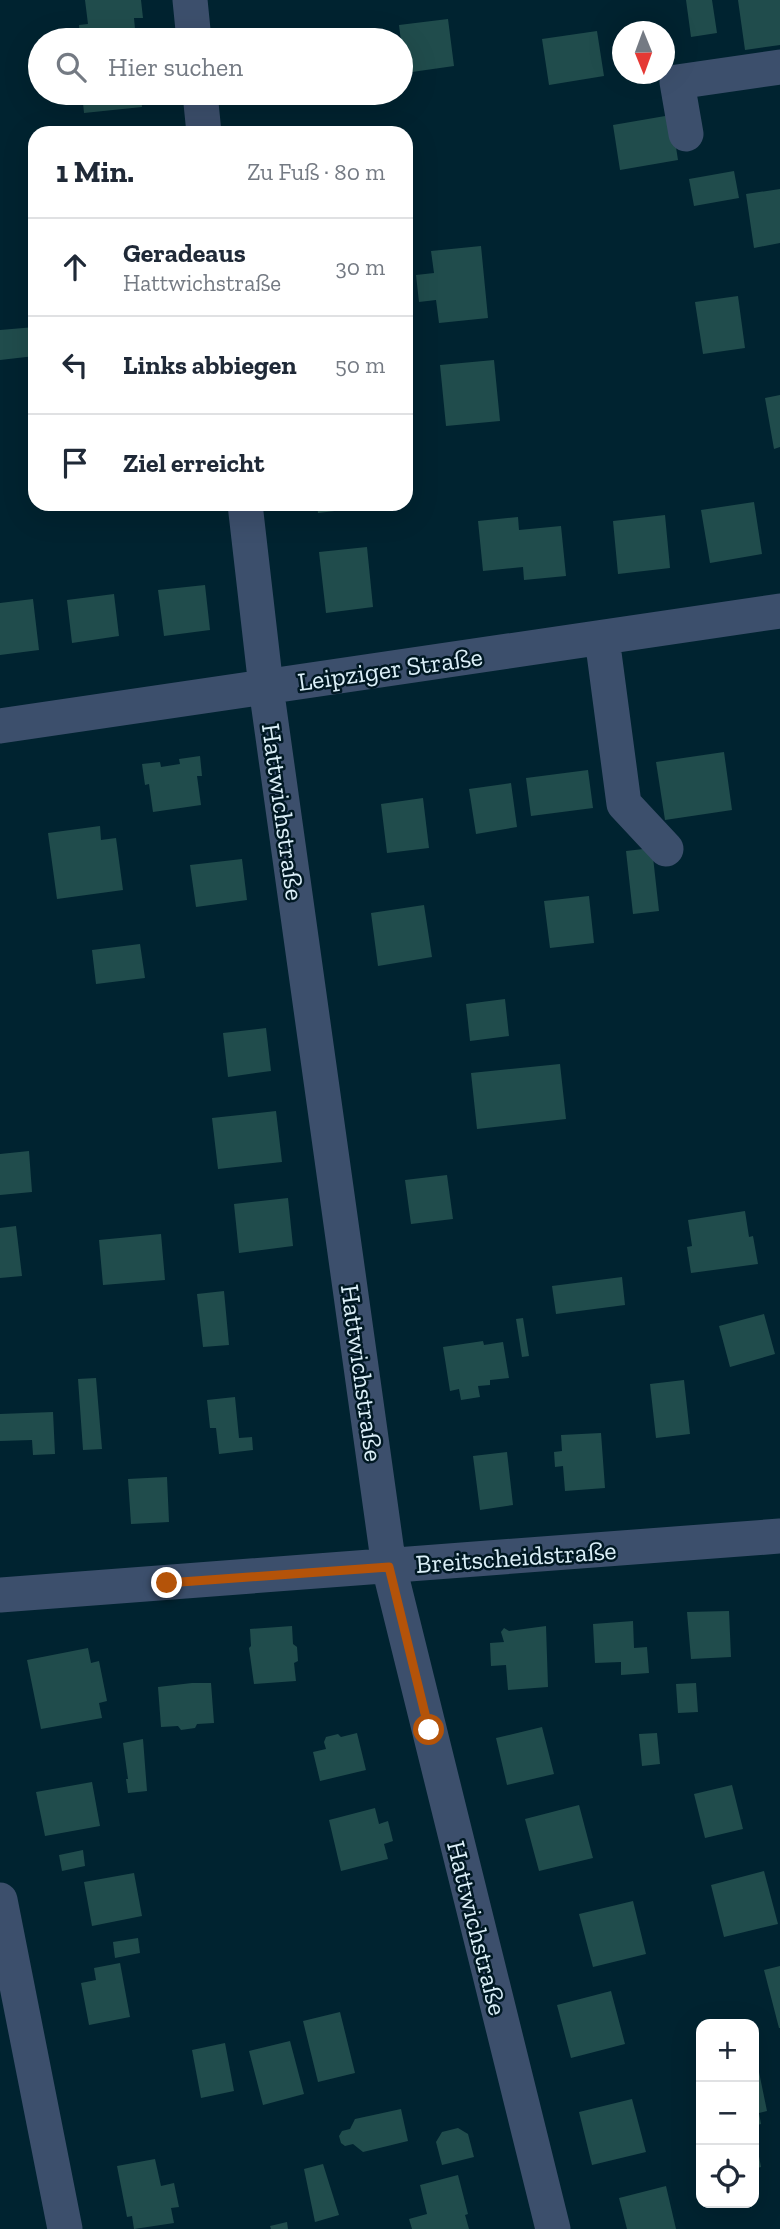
<!DOCTYPE html>
<html lang="de">
<meta charset="utf-8">
<style>
body{margin:0;font-family:"Zilla Slab",serif;background:#f6f6f7;color:#1f2937}
.controls{position:absolute;right:21px;bottom:21px;display:grid;overflow:hidden;border-radius:14px;box-shadow:0 7px 28px #0002}
.controls button{width:63px;height:63px;display:grid;place-items:center;padding:0;border:0;border-bottom:2px solid #e0e1e3;background:#fff;color:#1f2937;font:35px sans-serif}
.compass{position:absolute;left:612px;top:21px;width:63px;height:63px;border-radius:50%;background:#fff;box-shadow:0 7px 28px #0002;rotate:179deg}
.stop{position:absolute;width:21px;height:21px;margin:-16px;border:5px solid #b45309;border-radius:50%;background:#fff}
.stop.end{background:#b45309;border-color:#fff;box-shadow:0 2px 7px #0008}
.list{margin:0;padding:0;list-style:none}
h2{display:flex;justify-content:space-between;align-items:center;height:91px;margin:0;padding:0 28px;font-size:30px}
h2 small{font-size:23px;font-weight:400;color:#747a83}
.list li{display:grid;grid-template-columns:46px 1fr auto;gap:21px;align-items:center;box-sizing:border-box;height:98px;padding:0 28px;border-top:2px solid #e0e1e3}
.list b{display:block;font-size:26px;white-space:nowrap}
.list p{margin:0;font-size:23px;white-space:nowrap;color:#747a83}
.list em{font-size:23px;font-style:normal;color:#747a83}
.icon{flex:none;width:38px;height:38px;fill:none;stroke:currentColor;stroke-width:2;stroke-linecap:round;stroke-linejoin:round}
.map{position:relative;flex:none;width:780px;height:2229px;overflow:hidden}
.search{position:absolute;background:#fff;box-shadow:0 7px 28px #0002;left:28px;top:28px;width:385px;height:77px;display:flex;align-items:center;gap:18px;box-sizing:border-box;padding:0 24px;border-radius:38px;color:#747a83;font-size:26px}
.panel{position:absolute;background:#fff;box-shadow:0 7px 28px #0002;left:28px;top:126px;width:385px;height:385px;border-radius:21px}
.map>svg:first-child{display:block}
.building{fill:#204c4c}
.lines{fill:none;stroke-linecap:round;stroke-linejoin:round}
.minor{stroke:#3c4f6c;stroke-width:35}
.route{stroke:#b45309;stroke-width:9}
.labels{text-anchor:middle;stroke-width:5;stroke-linejoin:round;paint-order:stroke}
.street-label{font-size:26px;fill:#dbeff8;stroke:#001823}
</style>
<div class="map">
<svg width="780" height="2229" viewBox="0 0 780 2229">
<rect width="100%" height="100%" fill="#002330"/>
<path class="building" d="M85,0h56l2,18h-9l2,22h-56l-1,-15 9,-1z
M686,0h26l5,33 -26,4z
M738,0h42v45l-35,5z
M448,19l6,47 -49,7 -6,-48z
M597,31l7,45 -55,9 -7,-46z
M82,93h59l1,14 -58,6z
M671,115l7,45 -58,10 -7,-45z
M734,171l5,27 -45,8 -5,-27z
M780,189v54l-26,5 -8,-54z
M481,246l7,72 -49,5 -3,-23 -17,2 -3,-27 18,-2 -3,-22z
M738,296l7,52 -42,6 -8,-52z
M35,327v29l-35,4v-30z
M494,360l6,61 -54,5 -6,-61z
M780,395v52l-6,2 -9,-51z
M754,502l8,52 -52,9 -9,-53z
M107,504h21v6l-21,1z
M317,504h59v2l-58,7z
M665,515l5,53 -52,6 -5,-53z
M518,517l1,13 42,-4 5,50 -42,4 -1,-13 -40,4 -5,-50z
M367,547l6,60 -47,6 -7,-61z
M205,585l5,45 -46,6 -6,-46z
M114,594l5,42 -47,7 -5,-43z
M33,599l6,51 -39,5v-52z
M724,752l8,58 -67,10 -9,-58z
M200,756l2,20h-5l4,29 -48,7 -4,-28 -4,1 -3,-21 18,-2 1,5 19,-3 -1,-5z
M588,770l5,38 -62,8 -5,-38z
M511,783l6,44 -41,7 -7,-45z
M423,798l6,50 -42,5 -6,-49z
M100,826l1,14 15,-2 7,52 -66,9 -9,-66z
M652,848l7,63 -26,3 -7,-63z
M242,859l5,41 -51,7 -6,-42z
M589,896l5,47 -44,5 -6,-47z
M424,905l8,52 -54,9 -7,-53z
M140,944l5,34 -49,6 -4,-34z
M505,999l4,37 -39,5 -4,-37z
M266,1028l5,43 -43,6 -5,-44z
M560,1064l6,55 -89,10 -6,-56z
M276,1111l6,51 -64,7 -6,-51z
M29,1151l3,41 -32,3v-41z
M447,1175l6,44 -42,5 -6,-44z
M288,1198l5,48 -54,7 -5,-49z
M745,1211l4,26 4,-1 5,28 -67,9 -4,-26 5,-1 -4,-26z
M16,1226l6,50 -22,2v-50z
M161,1234l4,46 -62,5 -4,-45z
M622,1277l3,28 -69,9 -4,-28z
M224,1291l5,54 -26,2 -6,-53z
M764,1314l11,40 -45,13 -11,-41z
M523,1318l6,38 -7,1 -6,-38z
M483,1341l1,4 19,-3 6,36 -19,2v5l-12,1 2,11 -19,3 -2,-11 -9,2 -7,-44z
M96,1378l6,71 -19,1 -5,-71z
M684,1380l6,54 -34,4 -6,-54z
M235,1397l4,41 13,-1 1,13 -34,4 -3,-26h-6l-3,-28z
M53,1412l2,42 -22,1 -1,-15 -32,1v-27z
M601,1433l4,55 -40,3 -2,-25 -8,1 -1,-15 8,-1 -1,-16z
M507,1452l6,53 -33,5 -7,-54z
M167,1477l2,45 -38,2 -3,-45z
M729,1611l2,46 -40,2 -4,-47z
M633,1621l1,27 13,-1 2,26 -28,2v-13l-26,1 -2,-39z
M292,1626l1,18 4,3 1,14 -4,2 2,18 -42,3 -5,-36 2,-2 -1,-17z
M546,1626l2,61 -40,3 -2,-25 -15,1 -1,-23 14,-1 -3,-10 3,-4 5,3z
M88,1648l3,15 8,-2 8,40 -8,2 3,15 -61,11 -14,-69z
M192,1683h19l3,40 -17,1 -2,4 -14,2 -3,-4 -17,1 -3,-40z
M696,1683l2,29 -20,1 -2,-29z
M542,1727l12,47 -47,11 -11,-47z
M357,1733l9,37 -46,11 -7,-29 13,-3 -2,-7 2,-5 12,-3 3,3z
M657,1733l3,31 -18,2 -3,-32z
M143,1739l4,52 -19,2 -2,-14h2l-5,-36z
M92,1782l8,44 -55,10 -9,-44z
M732,1785l11,44 -38,9 -11,-44z
M579,1805l14,53 -54,13 -14,-52z
M375,1808l4,16 9,-3 5,20 -9,3 4,15 -47,12 -12,-51z
M83,1850l2,16 -23,5 -3,-16z
M764,1871l14,53 -54,13 -13,-52z
M134,1873l8,43 -50,10 -8,-44z
M633,1901l13,53 -53,13 -14,-53z
M138,1938l2,15 -25,5 -2,-16z
M120,1963l10,54 -41,8 -8,-42 15,-3 -2,-12z
M780,1966v62h-1l-15,-58z
M611,1991l14,53 -54,14 -14,-53z
M340,2012l15,61 -37,9 -15,-61z
M290,2041l14,53 -41,11 -14,-54z
M225,2043l9,48 -33,7 -9,-48z
M759,2072l8,39 -8,2 2,11 -7,2v-53z
M632,2099l14,53 -54,13 -13,-53z
M401,2109l7,32 -45,11 -10,-8 -8,2 -4,-3 -2,-7 3,-5 8,-2 5,-10z
M458,2128l10,6 6,23 -32,8 -6,-23 6,-10z
M758,2151l3,16 -7,2v-17z
M155,2159l6,27 13,-3 5,24 -8,1 3,15 -40,6 -2,-13 -5,1 -10,-51z
M323,2164l16,51 -24,7 -11,-53z
M458,2175l10,39 -3,1 4,14h-57l-3,-10 18,-5 -7,-29z
M666,2186l10,43h-49l-8,-31z
M287,2222l1,7h-17l-1,-3z"/>
<g class="lines">
<path class="minor" d="M190,0l4,40
M200,93l4,40
M686,134l-9,-52 103,-15
M245,504l21,183 123,880 164,662
M602,638l22,166 42,45
M0,726l780,-115
M0,1595l780,-59
M0,1900l65,329"/>
</g>
<g class="lines">
<path class="route" d="M167,1583l222,-16 40,163"/>
</g>
<g class="labels">
<g class="street-label">
<text transform="translate(390 669) rotate(-8)" y="9">Leipziger Straße</text>
<text transform="translate(283 812) rotate(82)" y="9">Hattwichstraße</text>
<text transform="translate(362 1373) rotate(82)" y="9">Hattwichstraße</text>
<text transform="translate(516 1557) rotate(-4)" y="9">Breitscheidstraße</text>
<text transform="translate(477 1928) rotate(76)" y="9">Hattwichstraße</text>
</g>
</g>
</svg>
<div class="controls">
<button>+</button>
<button>−</button>
<button><svg class="icon" aria-label="locate" viewBox="0 0 24 24"><circle cx="12" cy="12" r="6"/><path d="M12 2v4M12 18v4M2 12h4M18 12h4"/></svg></button>
</div>
<svg class="compass" viewBox="-18 -18 36 36"><path d="M0-13l5 13h-10z" fill="#e53935"/><path d="M0 13l5-13h-10z" fill="#747a83"/></svg>
<div class="stop" style="left:429px;top:1730px"></div>
<div class="stop end" style="left:167px;top:1583px"></div>
<div class="search"><svg class="icon" aria-label="search" viewBox="0 0 24 24"><circle cx="10" cy="10" r="6"/><path d="M15 15l6 6"/></svg>Hier suchen</div>
<section class="panel">
<h2>1 Min.<small>Zu Fuß · 80 m</small></h2>
<ul class="list">
<li><svg class="icon" aria-label="ahead" viewBox="0 0 24 24"><path d="M12 20V5M6 11l6-6 6 6"/></svg><div><b>Geradeaus</b><p>Hattwichstraße</p></div><em>30 m</em></li>
<li><svg class="icon" aria-label="left" viewBox="0 0 24 24"><path d="M17 20v-9H6M10 6l-5 5 5 5"/></svg><div><b>Links abbiegen</b></div><em>50 m</em></li>
<li><svg class="icon" aria-label="arrive" viewBox="0 0 24 24"><path d="M6 21V4h12l-3 4 3 4H6"/></svg><div><b>Ziel erreicht</b></div></li>
</ul>
</section>
</div>
